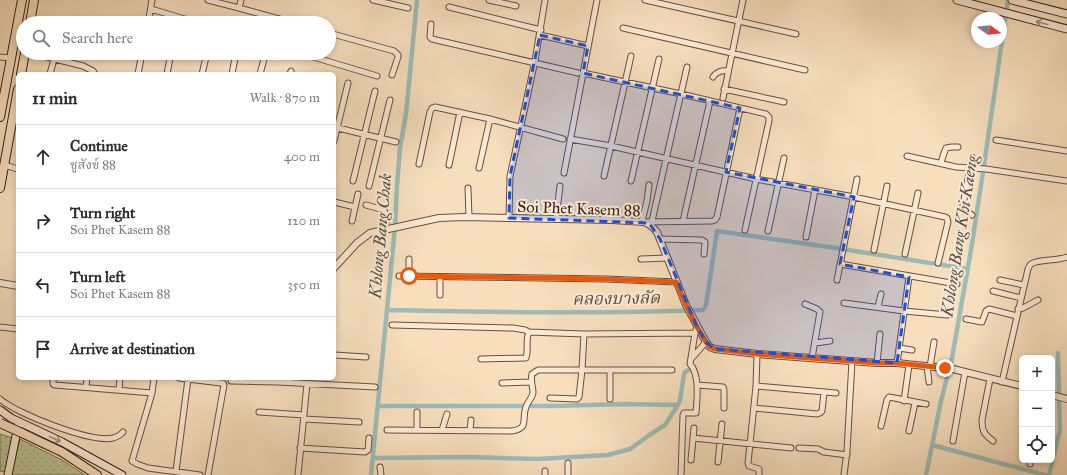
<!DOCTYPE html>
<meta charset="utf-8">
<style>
body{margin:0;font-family:"IM FELL Great Primer","Noto Serif Thai",serif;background:#f2f2f3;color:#2b2b33}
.controls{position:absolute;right:12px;bottom:12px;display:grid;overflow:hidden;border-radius:6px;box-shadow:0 2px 6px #0003}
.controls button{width:36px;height:36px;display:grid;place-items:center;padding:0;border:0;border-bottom:1px solid #e1e1e2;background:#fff;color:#2b2b33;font:20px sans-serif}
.compass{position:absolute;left:971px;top:12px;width:36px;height:36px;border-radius:50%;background:#fff;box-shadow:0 2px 6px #0003;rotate:105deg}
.stop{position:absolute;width:12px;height:12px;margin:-9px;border:3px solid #ea580c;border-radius:50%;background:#fff}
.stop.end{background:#ea580c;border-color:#fff;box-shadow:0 1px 4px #0008}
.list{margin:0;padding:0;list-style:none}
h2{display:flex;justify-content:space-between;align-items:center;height:52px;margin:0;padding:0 16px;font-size:17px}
h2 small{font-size:13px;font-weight:400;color:#7c7c81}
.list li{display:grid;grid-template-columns:26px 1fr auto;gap:12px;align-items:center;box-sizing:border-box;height:64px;padding:0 16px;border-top:1px solid #e1e1e2}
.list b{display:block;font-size:15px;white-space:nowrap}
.list p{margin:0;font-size:13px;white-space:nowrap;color:#7c7c81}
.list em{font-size:13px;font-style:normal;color:#7c7c81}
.icon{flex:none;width:22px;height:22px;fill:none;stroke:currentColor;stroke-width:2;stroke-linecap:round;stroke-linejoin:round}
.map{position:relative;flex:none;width:1067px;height:475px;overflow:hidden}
.search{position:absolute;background:#fff;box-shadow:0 2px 6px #0003;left:16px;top:16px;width:320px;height:44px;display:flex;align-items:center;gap:10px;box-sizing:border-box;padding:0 14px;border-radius:22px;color:#7c7c81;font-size:15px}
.panel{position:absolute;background:#fff;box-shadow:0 2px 6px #0003;left:16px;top:72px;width:320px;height:308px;border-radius:6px}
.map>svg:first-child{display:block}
.green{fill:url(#green-dots);stroke:#797154}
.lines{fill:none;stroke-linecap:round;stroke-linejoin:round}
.canal{stroke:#9ebcb6;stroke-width:4.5}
.minor-casing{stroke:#68503e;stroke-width:7}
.tertiary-casing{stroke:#68503e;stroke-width:8}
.secondary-casing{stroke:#382014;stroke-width:9}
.primary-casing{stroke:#382014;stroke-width:10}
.trunk-casing{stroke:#382014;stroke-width:10}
.minor{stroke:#faead5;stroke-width:5}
.tertiary{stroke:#faead5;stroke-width:6}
.secondary{stroke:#faead5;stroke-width:7}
.primary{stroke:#f7dfbe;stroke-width:8}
.trunk{stroke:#f7dfbe;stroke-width:8}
.trunk-bridge-casing{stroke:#382014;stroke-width:10;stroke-linecap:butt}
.trunk-bridge{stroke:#f7dfbe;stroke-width:8}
.oneway{stroke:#a38f7e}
.route{stroke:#ea580c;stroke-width:5}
.marked{fill:#1d4ed8;fill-opacity:0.2;stroke:#1d4ed8;stroke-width:3;stroke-dasharray:8 5;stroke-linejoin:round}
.labels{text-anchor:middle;stroke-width:4;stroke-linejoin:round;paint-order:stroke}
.street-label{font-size:16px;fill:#382014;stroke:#faead5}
.water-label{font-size:17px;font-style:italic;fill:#574f45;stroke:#faead5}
</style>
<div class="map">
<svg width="1067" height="475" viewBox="0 0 1067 475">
<defs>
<pattern id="green-dots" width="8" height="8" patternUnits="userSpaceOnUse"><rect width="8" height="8" fill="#bac294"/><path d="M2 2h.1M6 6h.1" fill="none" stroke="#a1a67f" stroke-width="1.8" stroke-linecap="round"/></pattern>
</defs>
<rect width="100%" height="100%" fill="#f7dfbe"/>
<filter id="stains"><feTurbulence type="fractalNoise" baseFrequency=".005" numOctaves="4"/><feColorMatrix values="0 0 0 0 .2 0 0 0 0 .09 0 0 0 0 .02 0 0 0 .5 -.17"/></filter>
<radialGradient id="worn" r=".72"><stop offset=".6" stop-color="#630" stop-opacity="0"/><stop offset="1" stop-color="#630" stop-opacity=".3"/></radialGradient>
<path class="green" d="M0,434l12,4 -7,34 -5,-1z
M20,439l42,21 23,15h-74z"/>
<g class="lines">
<path class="canal" d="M387,310c105,2 211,4 316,0l2,-3 1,-2 11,-74 119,17 132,21
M378,406h177l69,-2 54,1 2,-5 4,-25 1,-3 4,-2
M932,445l113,30
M373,458l95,-1 70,2 70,-4 22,-6 18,-13 17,-11 13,-20
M371,475l24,-248 2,-41 3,-38 6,-34 11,-114
M926,475l15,-74 11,-43 19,-108 11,-71 26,-179
M1049,475l11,-45 -2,-77"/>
<g class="minor-casing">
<path id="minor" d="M208,0l31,8
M241,0l-2,8 55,15
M373,0l35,8
M489,0l27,6
M645,0l151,34
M449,7l92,23
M151,9l47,14
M148,23l4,-23
M431,24l-1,13 2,2 146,34
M623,28l182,42
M329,33l65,18 4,4v2l-6,18
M540,35l48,11
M31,53l52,13 10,5 2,3
M300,53l77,23
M0,57l11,1
M583,73l98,21 85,20 3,3v4l-24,109
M50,74l4,-15
M138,74l4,-21
M167,74l4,-21
M202,74l5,-21
M232,74l4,-21
M260,74l4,-15
M290,74l1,-3
M713,77c3,-5 9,-7 15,-6
M724,89l60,13
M723,98l20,-98
M334,127l62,15
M570,139l41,7 145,33 98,18 91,20 2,1 1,4 -10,41
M996,140l71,11
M334,141l14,-58
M907,156l49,11 30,2 81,12
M972,157l-9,48 1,5 8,5
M941,163l2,-7 3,-8 6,-1h6
M419,164l11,-52 2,-4 3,-1 55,12 73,20
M4,165l14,4
M449,165l11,-53
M479,168l11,-49
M564,173l33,-173
M604,176l27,-120
M353,181l22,-90
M631,181l28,-122
M369,186l21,-86
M468,188l1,29
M334,202l21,5
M366,205l18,5 2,6v13
M509,218l1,-42 25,-115 10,-61
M556,219l4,-33
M352,221l6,-27
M642,221l5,-20 2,-16
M652,221l35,-154
M683,221l27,-120
M644,222l68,-1 3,-1 2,-3 23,-109
M768,231l16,-73
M806,237l9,-47
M660,239l42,1 3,2 -1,12
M874,250l13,-64
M905,254l13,-61
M409,259v18
M641,259l27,-1
M840,264l117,20
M399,276l207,3 70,3
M837,280l20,-101
M1000,280l24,5
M993,291l28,7
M440,295v-18
M844,303l60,8 43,4
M805,304l12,5 3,3 -8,46
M878,307l3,-13
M1018,309l5,-1 15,-8
M966,319l16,3 4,-11 3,-2 28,7
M392,325l121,3 12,2 4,2 55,2 111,-1 2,-6
M0,327l18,2
M815,343l15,-2
M899,348l13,2
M757,354l-1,32 -8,77 1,3 10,3v6
M334,355l32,2
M481,359l45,-1c3,-9 -1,-18 3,-26
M691,359l15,-17
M877,363l3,-29
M897,363l12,-86
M927,366l2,16
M930,367l4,-25
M53,378v6l2,1 97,8
M154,378l-2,15 -20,68 5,3 11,4 52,7
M179,378l42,5h2l1,2 -16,90
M990,379l-8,41c0,11 2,14 11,21
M231,381l47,1 97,5
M1002,382l26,-113c1,-2 1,-3 3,-5 7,-5 26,-3 36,-7
M502,383l29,-1
M697,385l26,2 1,3v18
M756,386l80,7
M86,387l1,-9
M119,390l1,-12
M550,398l27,1 2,-2 3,-27 2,-36
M0,399c17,15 91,44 113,39 4,-1 7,-2 10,-6
M610,399v-29
M904,401l5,-36
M754,408l63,6 3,-1 2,-2 2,-19
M259,412l45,3
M417,412v18
M304,419l55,3
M881,426l6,-26 2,-3 37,7
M387,430l125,1c18,-3 9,-12 14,-24 1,-5 6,-8 7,-14 0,-7 -3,-12 -1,-19l6,-4h134
M442,430l5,-16
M470,430l1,-10
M909,431l6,-28
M693,438l98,10
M953,441l12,-69
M300,448l65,4 3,-2 1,-12
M799,448l19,1 6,3 23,3
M691,460l3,-32
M718,462l4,-38
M1030,464v-4
M380,467l1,8
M176,471l12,-92
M545,471v4
M298,475l9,-91
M568,475v-12
M681,475l2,-60 1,-2h12c1,-13 4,-39 -6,-49l5,-31
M844,475l3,-24 5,-90"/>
</g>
<g class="tertiary-casing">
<path id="tertiary" d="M334,268l23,-25 13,-10 69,-15 25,-1 148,3 32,2c6,2 9,5 13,10l29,73 20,37 4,5 5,2 42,5 120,9h20l56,6 69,17
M0,283l18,3
M1052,395l15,4"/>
</g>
<g class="secondary-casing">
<path id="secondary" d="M957,0l110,29
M1012,0l55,14
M0,410l11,8 51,24 60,33
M8,475l10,-49"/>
</g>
<g class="primary-casing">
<path id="primary" d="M30,23l4,-23
M21,74l4,-21
M0,117l22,-117
M0,188l18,-99"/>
</g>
<g class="trunk-casing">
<path id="trunk" d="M22,433l40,19 35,23"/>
</g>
<use href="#minor" class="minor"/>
<use href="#tertiary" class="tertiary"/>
<use href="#secondary" class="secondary"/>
<use href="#primary" class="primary"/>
<use href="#trunk" class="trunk"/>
<g class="trunk-bridge-casing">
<path id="trunk-bridge" d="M0,423l22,10"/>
</g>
<use href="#trunk-bridge" class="trunk-bridge"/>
</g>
<defs><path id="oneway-shaft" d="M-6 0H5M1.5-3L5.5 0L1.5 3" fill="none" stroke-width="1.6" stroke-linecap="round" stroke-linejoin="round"/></defs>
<g class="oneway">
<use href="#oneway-shaft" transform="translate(1042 23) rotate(-165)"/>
<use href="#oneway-shaft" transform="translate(55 439) rotate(25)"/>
</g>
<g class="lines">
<path class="route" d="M409,276l197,3 70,3 10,23 11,22 9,15 4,5 5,2 42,5 120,9h20l48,5"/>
</g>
<path class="marked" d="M540,35l48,11 -5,27 157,35 -14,64 128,25 -14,67 69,13 -12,86 -182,-14 -9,-7 -9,-15 -37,-88 -11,-16 -140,-5 1,-42z"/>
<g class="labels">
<g class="street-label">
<text transform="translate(579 208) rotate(2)" y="6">Soi Phet Kasem 88</text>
</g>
<g class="water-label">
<text transform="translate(380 236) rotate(-85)" y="6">Khlong Bang Chak</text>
<text transform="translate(959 236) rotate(-81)" y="6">Khlong Bang Khi Kaeng</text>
<text transform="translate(616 298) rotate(-1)" y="6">คลองบางลัด</text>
</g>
</g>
<rect width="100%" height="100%" filter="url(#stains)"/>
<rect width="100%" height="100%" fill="url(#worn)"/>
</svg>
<div class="controls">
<button>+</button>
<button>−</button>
<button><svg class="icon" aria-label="locate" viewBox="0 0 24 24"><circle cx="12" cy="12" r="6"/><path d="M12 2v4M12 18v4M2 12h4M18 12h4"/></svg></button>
</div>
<svg class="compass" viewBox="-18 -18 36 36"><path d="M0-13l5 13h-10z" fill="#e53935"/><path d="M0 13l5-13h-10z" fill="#7c7c81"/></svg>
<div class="stop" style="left:409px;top:276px"></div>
<div class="stop end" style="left:945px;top:368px"></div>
<div class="search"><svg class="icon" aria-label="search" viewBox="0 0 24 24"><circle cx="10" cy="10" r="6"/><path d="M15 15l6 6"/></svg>Search here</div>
<section class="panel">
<h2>11 min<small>Walk · 870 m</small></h2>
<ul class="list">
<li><svg class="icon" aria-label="ahead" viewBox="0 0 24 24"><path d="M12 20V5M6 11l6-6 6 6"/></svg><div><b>Continue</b><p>ชูสังข์ 88</p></div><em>400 m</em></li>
<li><svg class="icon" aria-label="right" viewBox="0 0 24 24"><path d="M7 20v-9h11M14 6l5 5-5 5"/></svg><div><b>Turn right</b><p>Soi Phet Kasem 88</p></div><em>120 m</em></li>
<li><svg class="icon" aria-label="left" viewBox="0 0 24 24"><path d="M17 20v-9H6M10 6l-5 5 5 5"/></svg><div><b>Turn left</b><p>Soi Phet Kasem 88</p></div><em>350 m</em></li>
<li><svg class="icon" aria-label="arrive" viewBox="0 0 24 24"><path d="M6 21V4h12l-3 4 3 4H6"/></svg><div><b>Arrive at destination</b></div></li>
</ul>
</section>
</div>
